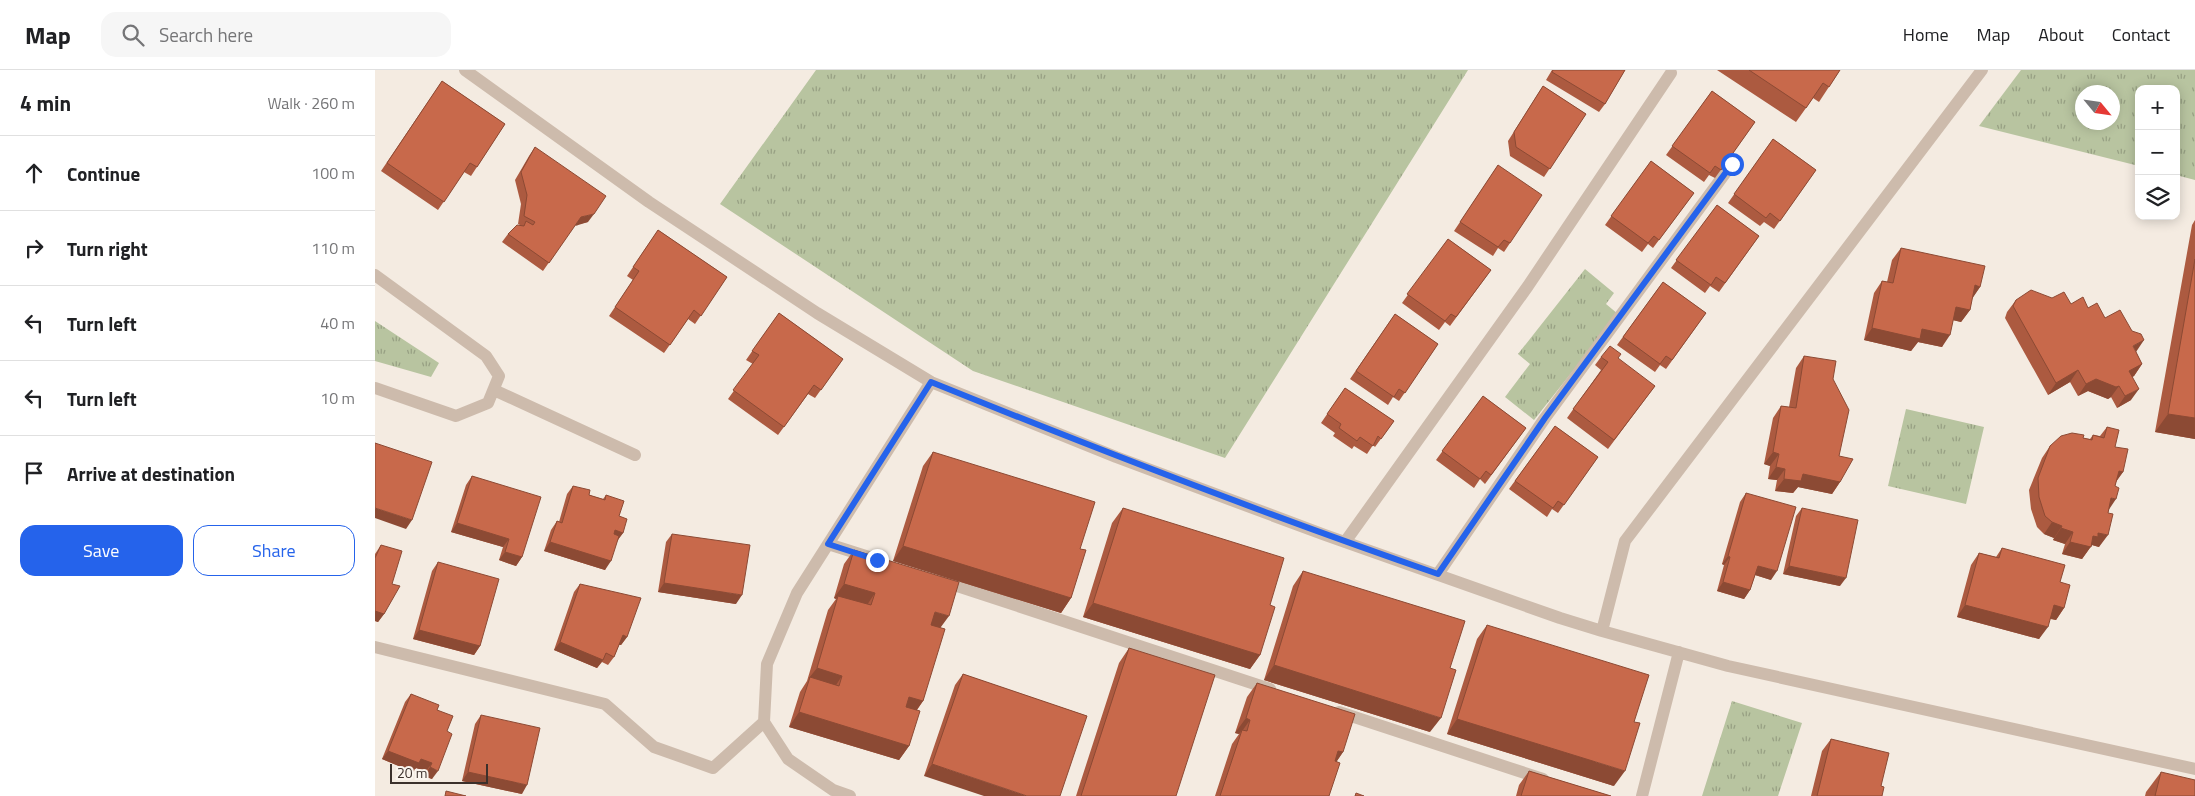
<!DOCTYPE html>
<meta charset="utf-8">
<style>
body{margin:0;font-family:"Titillium Web",sans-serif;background:#f6f6f6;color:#202124}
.controls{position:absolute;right:15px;top:15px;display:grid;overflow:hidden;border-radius:10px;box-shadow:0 2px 12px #0003}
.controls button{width:45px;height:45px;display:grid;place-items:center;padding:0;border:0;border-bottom:1px solid #e0e0e0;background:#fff;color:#202124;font:25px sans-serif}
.compass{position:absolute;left:1700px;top:15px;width:45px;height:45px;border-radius:50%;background:#fff;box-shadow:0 2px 12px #0003;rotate:119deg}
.scale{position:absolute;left:15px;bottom:12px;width:98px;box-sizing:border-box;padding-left:5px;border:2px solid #3b302b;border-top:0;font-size:14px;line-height:18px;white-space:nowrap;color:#3b302b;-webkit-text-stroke:4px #fbf5ee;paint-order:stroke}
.stop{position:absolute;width:15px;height:15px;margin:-11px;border:4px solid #2563eb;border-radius:50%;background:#fff}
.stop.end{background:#2563eb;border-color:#fff;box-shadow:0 1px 5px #0008}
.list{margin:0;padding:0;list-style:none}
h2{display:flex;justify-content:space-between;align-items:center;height:65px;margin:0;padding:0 20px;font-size:21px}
h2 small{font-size:16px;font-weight:400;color:#757577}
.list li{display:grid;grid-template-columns:32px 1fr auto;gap:15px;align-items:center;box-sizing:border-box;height:75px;padding:0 20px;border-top:1px solid #e0e0e0}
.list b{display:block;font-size:19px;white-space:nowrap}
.list em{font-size:16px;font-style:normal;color:#757577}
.actions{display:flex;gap:10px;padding:15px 20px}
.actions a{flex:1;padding:11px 0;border:1px solid #2563eb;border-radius:15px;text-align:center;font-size:18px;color:#2563eb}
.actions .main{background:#2563eb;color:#fff}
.icon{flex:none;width:28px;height:28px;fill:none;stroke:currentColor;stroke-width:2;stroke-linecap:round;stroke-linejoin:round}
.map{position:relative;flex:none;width:1820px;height:726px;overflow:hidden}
header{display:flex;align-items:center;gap:30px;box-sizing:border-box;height:70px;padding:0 25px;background:#fff;border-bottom:1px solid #e0e0e0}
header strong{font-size:24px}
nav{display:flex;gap:28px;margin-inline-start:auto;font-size:18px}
.search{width:350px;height:45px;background:#f6f6f6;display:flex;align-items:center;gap:12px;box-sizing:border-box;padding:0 18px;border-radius:15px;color:#757577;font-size:19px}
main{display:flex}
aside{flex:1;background:#fff}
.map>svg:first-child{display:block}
.grass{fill:url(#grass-tufts);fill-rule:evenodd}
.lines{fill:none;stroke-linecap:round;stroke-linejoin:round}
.minor{stroke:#cdbbac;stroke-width:12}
.wall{fill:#ac5a40}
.shaded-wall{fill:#8c4a34}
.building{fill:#c8694b;stroke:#8c4a34}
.route{stroke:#2563eb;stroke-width:6}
</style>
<header>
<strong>Map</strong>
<div class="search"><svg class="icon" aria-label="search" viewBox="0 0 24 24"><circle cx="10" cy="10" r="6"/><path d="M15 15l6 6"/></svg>Search here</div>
<nav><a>Home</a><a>Map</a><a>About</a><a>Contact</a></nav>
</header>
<main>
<aside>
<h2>4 min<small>Walk · 260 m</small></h2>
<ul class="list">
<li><svg class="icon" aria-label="ahead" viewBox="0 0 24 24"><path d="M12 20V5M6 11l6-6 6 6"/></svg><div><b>Continue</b></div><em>100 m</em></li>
<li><svg class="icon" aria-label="right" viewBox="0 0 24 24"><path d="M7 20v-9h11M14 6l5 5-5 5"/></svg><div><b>Turn right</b></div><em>110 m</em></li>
<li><svg class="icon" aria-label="left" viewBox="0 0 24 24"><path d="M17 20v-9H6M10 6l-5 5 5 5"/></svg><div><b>Turn left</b></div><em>40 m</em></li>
<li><svg class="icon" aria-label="left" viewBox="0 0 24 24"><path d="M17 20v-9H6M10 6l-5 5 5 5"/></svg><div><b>Turn left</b></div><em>10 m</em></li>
<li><svg class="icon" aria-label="arrive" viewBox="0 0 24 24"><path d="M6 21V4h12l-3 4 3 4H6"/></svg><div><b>Arrive at destination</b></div></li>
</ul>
<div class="actions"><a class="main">Save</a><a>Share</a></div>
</aside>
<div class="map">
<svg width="1820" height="726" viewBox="0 0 1820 726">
<defs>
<pattern id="grass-tufts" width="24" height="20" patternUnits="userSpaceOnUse" patternTransform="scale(1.25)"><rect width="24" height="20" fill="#b8c4a0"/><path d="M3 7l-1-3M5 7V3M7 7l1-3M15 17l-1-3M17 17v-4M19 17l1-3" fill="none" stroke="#97a083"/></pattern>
</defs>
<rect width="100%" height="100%" fill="#f4ebe1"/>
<path class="grass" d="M441,0h652l-243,388 -252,-87 -253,-167z
M1646,0h174v110l-19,-5v-86h-37v77l-160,-40zM1738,22v30h-30v-30z
M1210,199l29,24 -8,11 12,10 -84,106 -29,-23 25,-33 -12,-10z
M0,251l64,42 -8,14 -56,-16z
M1531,339l78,18 -18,77 -78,-18z
M1357,631l70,22 -24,73h-76z"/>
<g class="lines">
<path class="minor" d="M90,0l184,132 168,111 114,69 185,75 209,78 235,83 42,13 126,35 467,103
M0,205l111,81 13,20 -11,27 -32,13 -81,-28
M119,320l141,65
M970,472l183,-256 143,-213
M453,474l41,13
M1063,504l107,-156 187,-254
M567,511l328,108
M1227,561l23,-90 357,-471
M0,577l230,57 49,43 59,21 51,-46 3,-58 30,-71 134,-211
M964,642l204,67
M389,652l24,37 45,31 17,6
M1267,726l37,-144"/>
</g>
<path class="wall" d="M1177,0h73l-20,34 -6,8 -53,-32z
M1342,0h123l-21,32 -6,-4 -17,24z
M67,11l63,43 -34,52 -7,-4 -26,38 -57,-39z
M1168,16l43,28 -42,63 -34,-21 -2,-15z
M1337,21l43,31 -40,56 -6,-3 -5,7 -38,-27z
M1398,69l43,31 -42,59 -10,-7 -4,4 -32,-23z
M160,77l53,75 -13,3 -32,46 -41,-29 6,-8 12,-9 -2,-1 3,-20 -6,-24 14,-24z
M1276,91l43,32 -41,55 -5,-4 -6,8 -37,-27z
M1123,95l12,78 -6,9 -6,-4 -5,8 -39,-25z
M1342,135l42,31 -40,56 -9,-6 -5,7 -34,-25z
M1820,150v219l-40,-7 37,-207z
M283,160l69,47 -32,47 -7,-5 -24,34 -55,-37 24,-36 -6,-4z
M1073,169l43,31 -41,56 -5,-4 -6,8 -37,-27z
M1526,178l79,39 -8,11 -2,12 -9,12 -8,-2 -11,27 -24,-5 -7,9 -47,-11 10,-47 8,-12 5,1 5,-22z
M1288,212l43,31 -40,56 -6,-4 -5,7 -38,-27z
M1677,228l19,6 17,4 17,10 31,34 6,12 -8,12 -2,1 -1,23 -14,8 -6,-11 -3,2 -20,-8 -10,5 -8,-14 -22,13 -43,-77 2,-6 9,-12z
M404,243l64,46 -28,39 -7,-4 -30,41 -50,-36 25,-35 -7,-4z
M1020,244l43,30 -39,57 -6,-4 -5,8 -38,-26z
M1429,286l29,23 6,77 1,26 -8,12 -34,-7 -5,6 -18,-2 2,-11 -9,-1 2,-13 -6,-2 9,-46 8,-12 8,1 7,-39z
M1226,287l54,29 -47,63 -41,-31 34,-48 -6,-5z
M970,318l49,33 -19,26 -2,-2 -6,9 -13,-8 -2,3 -19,-13 2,-3 -14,-10z
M1108,326l43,32 -41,56 -5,-5 -6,9 -38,-28z
M1180,356l43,31 -40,56 -6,-4 -5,8 -38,-28z
M1732,357l8,20 8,25 -7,10 -17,65 -7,-2 -10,14 -20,-5 3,-10 -12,-4 1,-2 -10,-4 -7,-7 -6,-18 -2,-19 13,-32 8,-12 33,-8 7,1 3,-4 7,1z
M558,382l147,97 -9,49 -10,15 -168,-52 30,-95z
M97,406l50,81 -6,9 -17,-6 4,-13 -52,-15 15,-47z
M198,416l16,9 14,4 3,-4 13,21 4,17 -6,8 -12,29 -61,-19 7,-21 6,-9 2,1 8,-28z
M1371,423l25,87 -16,-5 -5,15 -6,9 -27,-8 7,-26 -2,-1 18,-62z
M748,438l147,97 -10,50 -10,14 -167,-52 29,-94z
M1427,438l38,78 -57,-12 13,-58z
M297,464l64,70 -78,-12 8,-50z
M6,475l11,39 -8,30 -6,8 -3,-1v-67z
M1627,478l58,34 4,26 -8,12 -6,-1 -11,20 -82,-22 14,-52 8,-12 17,4z
M479,480l87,78 -18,73 -6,9 -8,36 -10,14 -110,-33 11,-35 7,-11 21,-71 8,-11 -2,-1 10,-34z
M63,492l42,84 -6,9 -61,-16 19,-68z
M928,501l127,161 -166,-52 29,-94z
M205,514l47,53 -6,8h-2l-5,12 -6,8 -6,-3 -5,6 -43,-18 20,-58z
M1112,555l127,161 -167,-52 30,-95z
M754,578l47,148h-100l43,-133z
M588,604l124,42 -163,60 31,-91z
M882,613l86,69 -7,10 -7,34h-114l17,-52 7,-10 -4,-1 12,-36z
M36,624l26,16 10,21 -15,48 -8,-3 2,-5 -10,-3 -3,4 -31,-13 23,-57z
M106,645l41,79 -60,-13 13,-57z
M1456,669l50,47 1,10h-71l11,-45z
M1154,701l82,25h-95l3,-11z
M1786,702l34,24h-50l1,-4z"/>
<path class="shaded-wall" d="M219,144l-6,8 -13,4 6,-9z
M1600,215l5,2 -8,12z
M1581,237l14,3 -9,12 -13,-3z
M1497,258l50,1 28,6 -8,12 -24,-5 -7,9 -47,-11z
M1769,270l-8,12 -3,-6z
M1767,294l-8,12 -13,7 8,-12z
M1703,300l-8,12 -22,13 8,-12z
M1721,309l23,7 -8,11 -3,2 -20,-8 -10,5 8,-12z
M1764,319l-8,11 -14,8 8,-12z
M1793,344l27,4v21l-40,-7z
M1398,382l6,2 -9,12 -6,-2z
M1401,397l9,2 -8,11 -9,-1z
M1744,401l4,1 -9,12z
M1428,404l37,8 -8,12 -34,-7 -5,6 -18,-2 9,-12z
M1736,428l5,1 -8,12z
M0,438l37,12 -6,9 -31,-11z
M1677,452l10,4 -8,12 -10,-4z
M82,453l52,16 -6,8 -52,-15z
M1686,458l12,4 -8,12 -12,-4z
M240,460l8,3 -6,8 -8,-2z
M1723,463l10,2 -9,12 -7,-2 -10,14 -20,-5 8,-12 23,-6z
M175,472l61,19 -6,9 -61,-19z
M528,476l168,52 -10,15 -168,-52z
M130,482l17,5 -6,9 -17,-6z
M1353,486l2,1 -6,8 -2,-1z
M1383,496l19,5 -6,9 -19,-6z
M1414,496l57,12 -6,8 -57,-12z
M1348,512l27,8 -6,9 -27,-8z
M289,513l78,12 -6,9 -78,-12z
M469,514l31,9 -10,15 -27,-12 -2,3 -2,-1z
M718,533l167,52 -10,14 -167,-52z
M1590,535l83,22 -9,12 -82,-22z
M1679,535l10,3 -8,12 -11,-3z
M0,541l9,3 -6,8 -3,-1z
M560,542l14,4 -11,15 -13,-4z
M44,560l61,16 -6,9 -61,-16z
M248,565l4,2 -6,8 -4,-1z
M185,572l43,18 -6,8 -43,-18z
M899,595l167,53 -11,14 -166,-52z
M442,598l25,8 -10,15 -23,-13z
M534,627l14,4 -10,14 -14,-4z
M424,642l110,34 -10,14 -110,-33z
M871,648l4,2 -10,14 2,-4 -3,4 -4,-1z
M1082,649l168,52 -11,15 -167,-52z
M13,681l33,8 11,4 -6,8 -10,-3 -3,4 -31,-13z
M963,681l5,1 -10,15z
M557,694l95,32h-43l-60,-20z
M55,697l8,4 -6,8 -8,-3z
M93,702l59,13 -5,9 -60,-13z"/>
<path class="building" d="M1178,0h72l-20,34 -53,-32z
M1374,0h91l-11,17 -6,-4 -17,25z
M67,11l63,43 -28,43 -7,-4 -26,39 -57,-39z
M1168,16l43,28 -36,55 -34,-22 -2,-15z
M1337,21l43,31 -34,48 -6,-4 -5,7 -38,-27z
M1398,69l43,31 -36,51 -10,-8 -4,5 -32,-24z
M160,77l71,49 -12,18 -13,3 -32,46 -41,-29 9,-9 7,1 2,-5 7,4 2,-3 -11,-6 3,-21 -6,-23z
M1276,91l43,32 -35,47 -5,-4 -6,7 -37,-27z
M1123,95l44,30 -32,48 -6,-3 -6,7 -38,-25z
M1342,135l42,31 -34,47 -9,-6 -5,8 -35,-25z
M283,160l69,47 -26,39 -7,-6 -24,35 -55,-38 24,-36 -6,-4z
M1073,169l43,31 -35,47 -5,-3 -6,7 -38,-27z
M1526,178l84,18 -5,21 -5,-2 -5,25 -14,-3 -6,28 -28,-6 -2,10 -48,-11 10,-47 11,2z
M1820,189v159l-27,-4z
M1288,212l43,31 -34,47 -6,-4 -6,8 -37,-27z
M1656,220l21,8 12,-6 7,12 12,-7 5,11 9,-5 8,15 15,-8 12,21 9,3 3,6 -11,6 9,18 -13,7 10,18 -14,7 -6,-10 -3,1 -20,-8 -10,5 -8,-14 -22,13 -43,-77 3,-6z
M404,243l64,46 -22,31 -7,-5 -30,42 -51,-37 26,-35 -7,-4z
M1020,244l43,30 -33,49 -6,-4 -5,8 -38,-26z
M1235,276l11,8 -3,4 37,28 -41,54 -41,-31 35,-47 -7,-5z
M1429,286l32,5 -3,18 16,31 -10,46 14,3 -13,23 -37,-8 -2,7 -17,-2 1,-10 -9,-2 3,-13 -6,-2 8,-46 15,2z
M970,318l49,33 -13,18 -3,-3 -5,10 -13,-9 -3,4 -18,-13 2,-4 -14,-10z
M1108,326l43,32 -35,47 -5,-4 -6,8 -38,-28z
M1180,356l43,31 -34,48 -6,-4 -5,7 -38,-27z
M1732,357l12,3 -4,17 13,2 -5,23 -4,-1 -4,15 4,2 -3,11 -5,-1 -3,15 5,1 -5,21 -10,-2v4l-5,-1 -2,11 -21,-5 3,-10 -12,-4 1,-2 -10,-4 -7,-6 -6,-19 -1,-19 12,-32 11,-10 11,-3 12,2 -1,3 9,2 1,-5 11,3z
M0,373l57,19 -20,58 -37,-12z
M558,382l162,50 -15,47 6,1 -15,48 -168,-52z
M97,406l69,21 -19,60 -17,-5 4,-13 -52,-16z
M198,416l17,4 -1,5 16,5 1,-5 18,6 -5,15 8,3 -4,14 -8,-3 -1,4 5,2 -8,25 -61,-19 7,-21 5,2z
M1371,423l50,14 -19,64 -19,-5 -8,24 -27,-8 7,-25 -2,-1z
M748,438l161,50 -14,47 5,2 -15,48 -167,-52z
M1427,438l56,12 -12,58 -57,-12z
M297,464l78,11 -8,50 -78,-12z
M6,475l21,6 -10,33 8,2 -16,28 -9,-3v-53z
M1627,478l63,17 -5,17 10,3 -6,23 -10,-3 -6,22 -83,-22 14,-52 20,5z
M479,480l105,32 -10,34 -14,-4 -4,13 14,4 -22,72 -14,-4 -3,10 14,4 -11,35 -110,-34 11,-35 29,9 3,-10 -25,-8 21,-72 33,9 4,-12 -31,-9z
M63,492l61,17 -19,67 -61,-16z
M928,501l162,50 -15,47 6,2 -15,48 -167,-53z
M205,514l61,14 -14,39 -4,-2 -9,22 -8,-4 -3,7 -43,-18z
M1112,555l162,50 -15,47 6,1 -15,48 -168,-52z
M754,578l86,27 -39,121h-95z
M588,604l124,42 -27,80h-33l-95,-32z
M882,613l98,31 -12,38 -5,-1 -3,10 5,2 -11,33h-109l22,-66 5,1 3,-11 -4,-2z
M36,624l28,11 -2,5 16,6 -6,15 5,3 -14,37 -8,-4 2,-4 -11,-4 -2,4 -31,-12z
M106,645l59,13 -13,57 -59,-13z
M1456,669l58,14 -8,33 3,1 -2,9h-65z
M1154,701l82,25h-90z
M1786,702l34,8v16h-40z
M71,721l20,5h-21z
M981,723l8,3h-9z"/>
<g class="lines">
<path class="route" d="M502,490l-49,-16 103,-162c168,68 336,133 507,192l107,-156 187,-254"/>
</g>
</svg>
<div class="controls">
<button>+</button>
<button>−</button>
<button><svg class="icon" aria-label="layers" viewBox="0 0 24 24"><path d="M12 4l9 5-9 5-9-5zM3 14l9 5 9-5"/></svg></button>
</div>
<svg class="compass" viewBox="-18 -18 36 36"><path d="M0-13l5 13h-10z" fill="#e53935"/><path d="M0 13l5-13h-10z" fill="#757577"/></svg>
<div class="scale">20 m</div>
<div class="stop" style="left:1357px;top:94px"></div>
<div class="stop end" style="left:502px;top:490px"></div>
</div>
</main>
